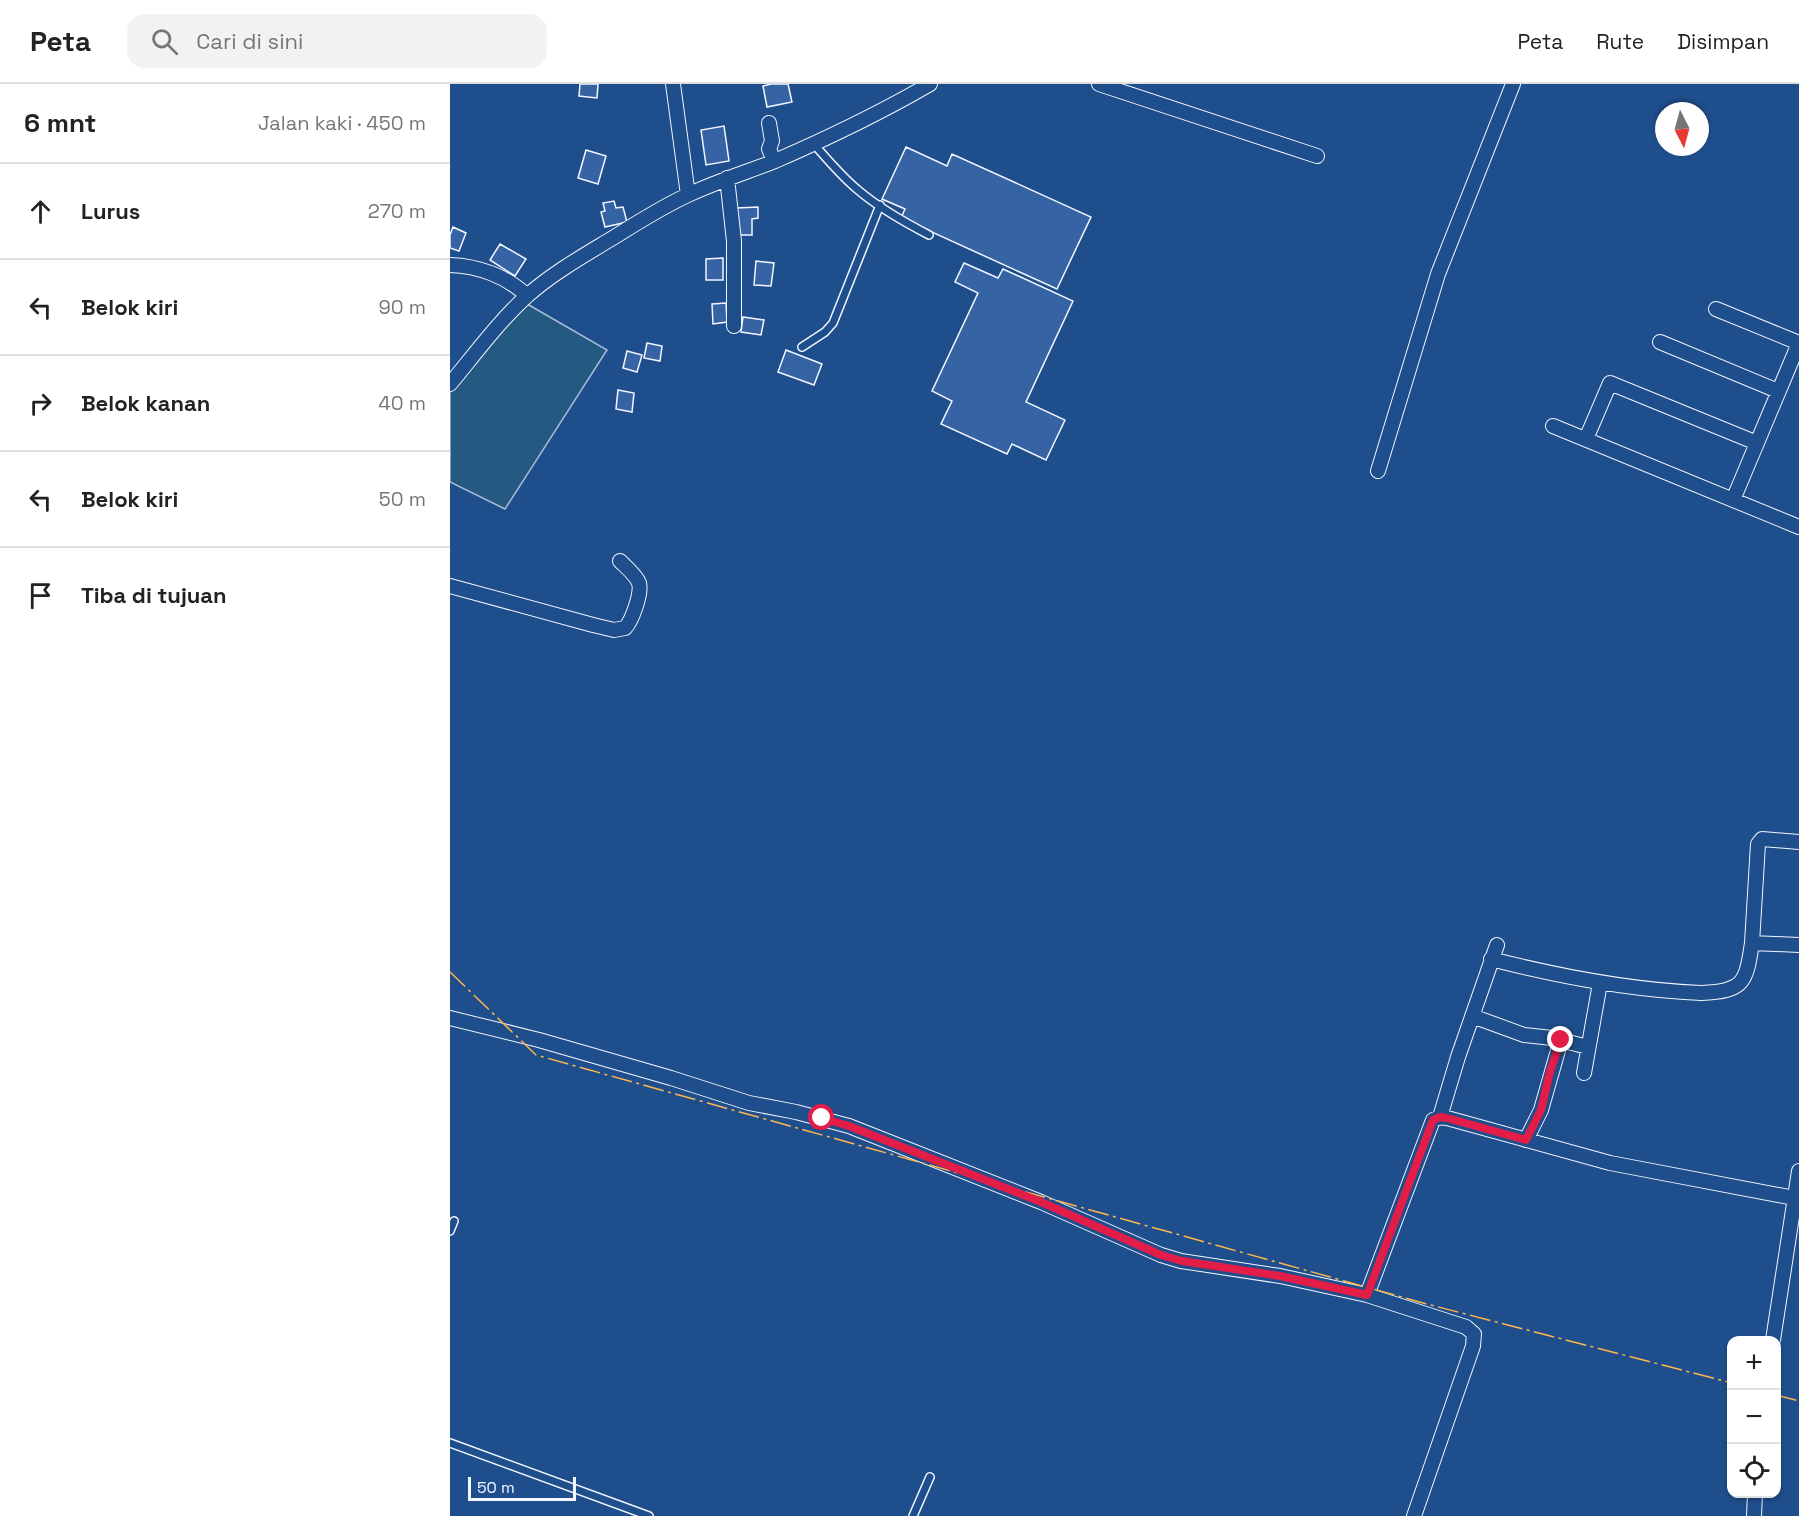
<!DOCTYPE html>
<html lang="id">
<meta charset="utf-8">
<style>
body{margin:0;font-family:"Space Grotesk",sans-serif;background:#f2f2f2;color:#222}
.controls{position:absolute;right:18px;bottom:18px;display:grid;overflow:hidden;border-radius:12px;box-shadow:0 2px 4px #0004}
.controls button{width:54px;height:54px;display:grid;place-items:center;padding:0;border:0;border-bottom:2px solid #e0e0e0;background:#fff;color:#222;font:30px sans-serif}
.compass{position:absolute;left:1205px;top:18px;width:54px;height:54px;border-radius:50%;background:#fff;box-shadow:0 2px 4px #0004;rotate:174deg}
.scale{position:absolute;left:18px;bottom:15px;width:108px;box-sizing:border-box;padding-left:6px;border:3px solid #f2f6ff;border-top:0;font-size:16px;line-height:21px;white-space:nowrap;color:#f2f6ff;-webkit-text-stroke:4px #1f4e8c;paint-order:stroke}
.stop{position:absolute;width:18px;height:18px;margin:-14px;border:4px solid #e11d48;border-radius:50%;background:#fff}
.stop.end{background:#e11d48;border-color:#fff;box-shadow:0 2px 6px #0008}
.list{margin:0;padding:0;list-style:none}
h2{display:flex;justify-content:space-between;align-items:center;height:78px;margin:0;padding:0 24px;font-size:26px}
h2 small{font-size:20px;font-weight:400;color:#767676}
.list li{display:grid;grid-template-columns:39px 1fr auto;gap:18px;align-items:center;box-sizing:border-box;height:96px;padding:0 24px;border-top:2px solid #e0e0e0}
.list b{display:block;font-size:22px;white-space:nowrap}
.list em{font-size:20px;font-style:normal;color:#767676}
.icon{flex:none;width:33px;height:33px;fill:none;stroke:currentColor;stroke-width:2;stroke-linecap:round;stroke-linejoin:round}
.map{position:relative;flex:none;width:1349px;height:1432px;overflow:hidden}
header{display:flex;align-items:center;gap:36px;box-sizing:border-box;height:84px;padding:0 30px;background:#fff;border-bottom:2px solid #e0e0e0}
header strong{font-size:28px}
nav{display:flex;gap:33px;margin-inline-start:auto;font-size:21px}
.search{width:420px;height:54px;background:#f2f2f2;display:flex;align-items:center;gap:15px;box-sizing:border-box;padding:0 21px;border-radius:18px;color:#767676;font-size:22px}
main{display:flex}
aside{flex:1;background:#fff}
.map>svg:first-child{display:block}
.green{fill:#245a82;stroke:#a8bbd7;stroke-width:1.5}
.building{fill:#3563a3;stroke:#f2f6ff;stroke-width:1.5}
.lines{fill:none;stroke-linecap:round;stroke-linejoin:round}
.service-casing{stroke:#f2f6ff;stroke-width:10}
.minor-casing{stroke:#f2f6ff;stroke-width:16}
.service{stroke:#1f4e8c;stroke-width:7}
.minor{stroke:#1f4e8c;stroke-width:14}
.power{stroke:#ffb74d;stroke-width:1.5;stroke-dasharray:21 4.5 3 4.5;stroke-linecap:butt}
.route{stroke:#e11d48;stroke-width:8}
</style>
<header>
<strong>Peta</strong>
<div class="search"><svg class="icon" aria-label="search" viewBox="0 0 24 24"><circle cx="10" cy="10" r="6"/><path d="M15 15l6 6"/></svg>Cari di sini</div>
<nav><a>Peta</a><a>Rute</a><a>Disimpan</a></nav>
</header>
<main>
<aside>
<h2>6 mnt<small>Jalan kaki · 450 m</small></h2>
<ul class="list">
<li><svg class="icon" aria-label="ahead" viewBox="0 0 24 24"><path d="M12 20V5M6 11l6-6 6 6"/></svg><div><b>Lurus</b></div><em>270 m</em></li>
<li><svg class="icon" aria-label="left" viewBox="0 0 24 24"><path d="M17 20v-9H6M10 6l-5 5 5 5"/></svg><div><b>Belok kiri</b></div><em>90 m</em></li>
<li><svg class="icon" aria-label="right" viewBox="0 0 24 24"><path d="M7 20v-9h11M14 6l5 5-5 5"/></svg><div><b>Belok kanan</b></div><em>40 m</em></li>
<li><svg class="icon" aria-label="left" viewBox="0 0 24 24"><path d="M17 20v-9H6M10 6l-5 5 5 5"/></svg><div><b>Belok kiri</b></div><em>50 m</em></li>
<li><svg class="icon" aria-label="arrive" viewBox="0 0 24 24"><path d="M6 21V4h12l-3 4 3 4H6"/></svg><div><b>Tiba di tujuan</b></div></li>
</ul>
</aside>
<div class="map">
<svg width="1349" height="1432" viewBox="0 0 1349 1432">
<rect width="100%" height="100%" fill="#1f4e8c"/>
<path class="green" d="M72,217l85,49 -102,159 -55,-27v-92z"/>
<path class="building" d="M130,0h18l-1,14 -18,-2z
M321,0h17l4,18 -25,5 -4,-21z
M274,42l5,35 -23,4 -5,-35z
M456,63l41,19 5,-12 139,63 -34,72 -156,-71 4,-9 -23,-10z
M136,66l20,6 -8,28 -20,-6z
M164,117l2,7 7,-1 4,15 -22,5 -4,-15 4,-1 -2,-8z
M308,123v11l-6,1v16h-14l-1,-27z
M3,143l13,6 -7,18 -9,-3v-13z
M50,160l26,15 -11,17 -25,-16z
M273,174v22h-17v-21z
M306,177l18,2 -3,23 -17,-1z
M514,179l34,15 5,-9 70,32 -47,101 39,18 -19,40 -34,-16 -5,10 -66,-30 11,-23 -20,-10 46,-98 -23,-11z
M276,219l1,19 -14,2 -1,-20z
M293,233l21,3 -3,15 -20,-3z
M197,259l15,3 -2,15 -16,-3z
M336,266l36,14 -8,21 -36,-13z
M177,267l15,4 -5,17 -14,-4z
M168,306l16,3 -2,19 -16,-3z"/>
<g class="lines">
<g class="service-casing">
<path id="service" d="M363,59c14,16 28,33 45,47 21,18 46,32 71,45
M352,263l23,-15 8,-9 47,-118
M0,1147l4,-10
M0,1359l199,73
M463,1432l17,-39"/>
</g>
<g class="minor-casing">
<path id="minor" d="M223,0l15,111
M649,0l218,72
M319,39l3,18 -3,8 5,12
M277,94l7,63v85
M0,181c28,1 57,11 77,31
M1266,225l83,34 -66,157
M1210,258l118,49
M0,300c25,-30 49,-63 78,-89 25,-22 55,-39 83,-56 26,-16 52,-33 79,-45 28,-13 57,-22 85,-33 53,-23 105,-48 155,-77
M1103,342l246,101
M1136,355l24,-56 147,60
M928,387l60,-197 75,-190
M0,502l143,39 21,5 11,-2c7,-7 17,-35 14,-45 -3,-8 -13,-16 -19,-22
M1302,859l6,-99 4,-5 37,3
M1041,875c70,18 139,31 210,34 43,-2 45,-10 51,-50l47,2
M1022,932l52,19 28,3 36,9
M0,934l89,22 132,38 78,25 47,9 53,14 192,76 120,53 20,6 99,15 87,19 66,-175 7,-3 7,1 163,45 184,35
M1134,989l16,-90
M990,1033l18,-60 39,-112
M1076,1056l15,-30 20,-70
M917,1211l99,32 8,7 -1,12 -59,170
M1323,1256l26,-169
M1304,1432l1,-22"/>
</g>
<use href="#service" class="service"/>
<use href="#minor" class="minor"/>
<path class="power" d="M0,888l86,83 887,248 309,80
M1326,1311l23,6"/>
</g>
<g class="lines">
<path class="route" d="M372,1034l27,8 192,76 120,53 21,6 98,15 87,19 66,-175 7,-3 7,1 79,22 15,-30 9,-38 11,-32"/>
</g>
</svg>
<div class="controls">
<button>+</button>
<button>−</button>
<button><svg class="icon" aria-label="locate" viewBox="0 0 24 24"><circle cx="12" cy="12" r="6"/><path d="M12 2v4M12 18v4M2 12h4M18 12h4"/></svg></button>
</div>
<svg class="compass" viewBox="-18 -18 36 36"><path d="M0-13l5 13h-10z" fill="#e53935"/><path d="M0 13l5-13h-10z" fill="#767676"/></svg>
<div class="scale">50 m</div>
<div class="stop" style="left:372px;top:1034px"></div>
<div class="stop end" style="left:1111px;top:956px"></div>
</div>
</main>
